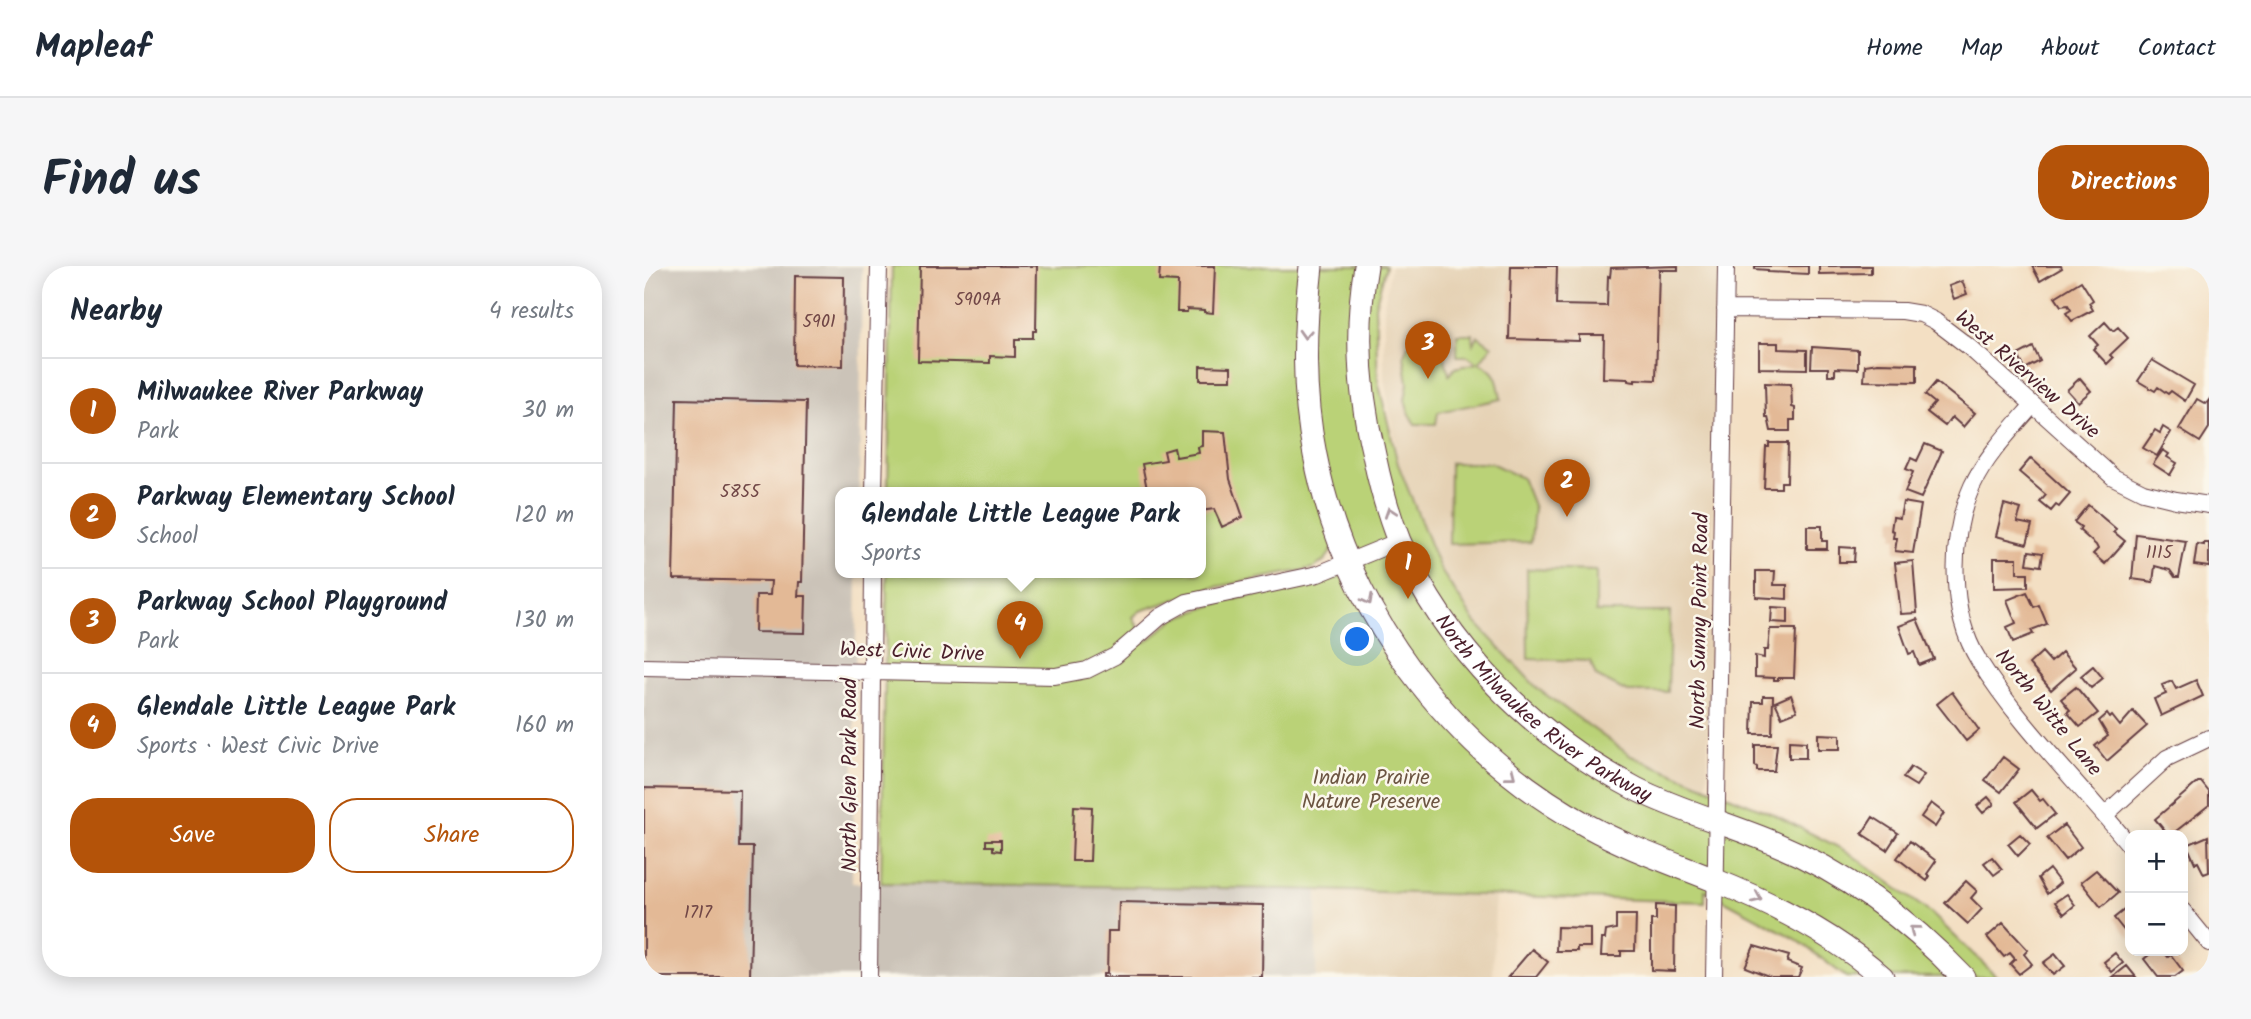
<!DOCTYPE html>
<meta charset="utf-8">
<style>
body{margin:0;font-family:Kalam,sans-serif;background:#f6f6f7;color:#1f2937}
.controls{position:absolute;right:21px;bottom:21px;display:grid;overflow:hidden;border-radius:14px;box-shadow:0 4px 18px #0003}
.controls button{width:63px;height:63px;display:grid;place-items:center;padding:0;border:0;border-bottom:2px solid #e0e1e3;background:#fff;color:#1f2937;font:35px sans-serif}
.you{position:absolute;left:714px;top:374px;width:24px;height:24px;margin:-18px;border:5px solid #fff;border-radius:50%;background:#1a73e8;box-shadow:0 0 0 10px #1a73e833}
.badge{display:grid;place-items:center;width:46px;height:46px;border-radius:50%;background:#b45309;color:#fff;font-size:23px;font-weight:700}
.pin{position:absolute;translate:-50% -58px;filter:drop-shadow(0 2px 4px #0008)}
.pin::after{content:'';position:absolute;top:37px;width:24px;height:21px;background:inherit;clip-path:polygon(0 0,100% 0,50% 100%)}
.popup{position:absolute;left:191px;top:221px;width:371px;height:91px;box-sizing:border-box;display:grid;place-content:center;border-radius:14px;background:#fff;filter:drop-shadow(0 2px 5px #0005);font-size:23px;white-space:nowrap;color:#747a83}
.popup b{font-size:26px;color:#1f2937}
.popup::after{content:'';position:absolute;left:50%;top:100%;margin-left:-14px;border:14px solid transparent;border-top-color:#fff}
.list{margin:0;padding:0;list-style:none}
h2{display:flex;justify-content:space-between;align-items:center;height:91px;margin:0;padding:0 28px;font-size:30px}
h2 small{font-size:23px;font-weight:400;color:#747a83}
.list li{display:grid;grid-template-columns:46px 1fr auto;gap:21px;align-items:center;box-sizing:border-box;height:105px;padding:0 28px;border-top:2px solid #e0e1e3}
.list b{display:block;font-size:26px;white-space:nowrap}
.list p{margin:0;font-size:23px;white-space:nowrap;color:#747a83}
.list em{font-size:23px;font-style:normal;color:#747a83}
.actions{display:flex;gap:14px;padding:21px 28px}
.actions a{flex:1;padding:16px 0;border:2px solid #b45309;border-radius:28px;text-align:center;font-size:24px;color:#b45309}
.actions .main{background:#b45309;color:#fff}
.map{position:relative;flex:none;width:1565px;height:711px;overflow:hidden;border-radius:28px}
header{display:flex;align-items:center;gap:42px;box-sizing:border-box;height:98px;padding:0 35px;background:#fff;border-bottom:2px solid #e0e1e3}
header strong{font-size:33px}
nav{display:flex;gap:38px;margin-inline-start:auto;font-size:24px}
.intro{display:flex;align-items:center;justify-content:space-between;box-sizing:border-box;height:168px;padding:0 42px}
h1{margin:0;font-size:49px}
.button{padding:18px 32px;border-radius:28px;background:#b45309;color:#fff;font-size:24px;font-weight:700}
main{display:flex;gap:42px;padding:0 42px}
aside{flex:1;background:#fff;border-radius:28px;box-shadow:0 4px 18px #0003}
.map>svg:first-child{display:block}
.built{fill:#e5d1b4}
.industrial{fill:#cbc3b8}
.green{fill:#bad277;stroke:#827851;stroke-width:2;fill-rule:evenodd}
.building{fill:#e3b996}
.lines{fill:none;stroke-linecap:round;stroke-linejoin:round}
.street-casing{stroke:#633c42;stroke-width:18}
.secondary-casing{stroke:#633c42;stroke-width:25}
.street{stroke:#fff;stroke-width:16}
.secondary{stroke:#fff;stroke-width:23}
.oneway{stroke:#ae9aa0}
.labels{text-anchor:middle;stroke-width:5;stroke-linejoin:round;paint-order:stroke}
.number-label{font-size:18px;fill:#704646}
.street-label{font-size:21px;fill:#4a1f2b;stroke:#fbf7ec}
.park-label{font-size:21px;fill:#6c5542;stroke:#fbf7ec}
</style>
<header>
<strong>Mapleaf</strong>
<nav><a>Home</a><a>Map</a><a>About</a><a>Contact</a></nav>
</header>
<div class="intro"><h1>Find us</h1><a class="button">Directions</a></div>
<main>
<aside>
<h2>Nearby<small>4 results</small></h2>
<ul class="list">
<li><span class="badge">1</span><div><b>Milwaukee River Parkway</b><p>Park</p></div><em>30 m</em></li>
<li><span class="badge">2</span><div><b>Parkway Elementary School</b><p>School</p></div><em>120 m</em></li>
<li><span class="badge">3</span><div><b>Parkway School Playground</b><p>Park</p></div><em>130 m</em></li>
<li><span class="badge">4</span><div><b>Glendale Little League Park</b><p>Sports · West Civic Drive</p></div><em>160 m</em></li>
</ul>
<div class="actions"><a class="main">Save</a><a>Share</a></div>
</aside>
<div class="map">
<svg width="1565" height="711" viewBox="0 0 1565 711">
<rect width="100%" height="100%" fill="#fbf7ec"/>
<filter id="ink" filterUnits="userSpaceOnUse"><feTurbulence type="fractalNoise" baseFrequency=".0143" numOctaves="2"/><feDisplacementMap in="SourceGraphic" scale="14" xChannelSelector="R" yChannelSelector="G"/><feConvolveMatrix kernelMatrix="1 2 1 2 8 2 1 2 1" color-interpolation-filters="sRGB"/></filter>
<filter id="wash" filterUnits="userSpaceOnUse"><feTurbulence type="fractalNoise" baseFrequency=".00686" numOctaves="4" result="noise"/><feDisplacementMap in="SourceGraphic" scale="28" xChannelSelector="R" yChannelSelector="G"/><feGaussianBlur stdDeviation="1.57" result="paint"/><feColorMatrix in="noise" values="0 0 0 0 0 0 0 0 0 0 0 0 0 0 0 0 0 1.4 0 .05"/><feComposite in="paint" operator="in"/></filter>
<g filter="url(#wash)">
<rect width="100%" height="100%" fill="#f3dfc3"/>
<path class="built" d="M747,0h328l-12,520h-9l-67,-29 -95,-67 -61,-69 -34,-53 -41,-101 -16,-88v-74z
M673,624l178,5 -2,82h-177z"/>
<path class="industrial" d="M0,0h218l-3,227h-19v80h17l-5,310 465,7 -1,87h-672z"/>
<path class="green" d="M248,0h494l-11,40 3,75 20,83 42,105 35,53 63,67 93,67 142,58 75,38 84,62 65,63h-151l-50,-38 -91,-49v12l-422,-13 -402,-6 6,-310h313v-80h-312zM689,283l10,27 -121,26 -48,17 -28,23 -13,-25 7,-6 71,-23 103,-20 11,-8z
M813,68h15l1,10 5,-8 14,10 -13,17c18,8 19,17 22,36l-63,13 -2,12h-21l-6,-10 -4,-14 3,-17 -4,-28 4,-10 25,-5 14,8 -2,11 4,16 6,-7 22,-5 -9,-7h-11z
M806,197h41l31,15 12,30 -3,34 -82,2z
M883,303l69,2v41h74l-2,80h-41l-31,-16 -6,-15 -62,-2z"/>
<g id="blocks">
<path class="building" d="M276,0h117l-1,65h-3v7h-13v2h-5v17l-25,-1v7l-72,-2z
M516,0h55l-2,47 -9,-1v-2l-17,-1v3h-10l1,-30 -19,-1z
M867,0h46l-1,39 51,1 1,-30 2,1 1,-9 67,-2v4h-19l-3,110 -21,-1v3l-7,-1v-2l-25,-1 1,-43h-25v6l-70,-2z
M1111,0h53v8l-40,-2v-2l-13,-1z
M1175,0h52v7l-52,1z
M1388,0h29l1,2 -22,13z
M151,10l49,1 -1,89 -49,-1z
M1318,15l5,13 -13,5 -5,-13z
M1437,15l12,19 -4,3 4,7 -21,11 -6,-8 5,-3 -3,-5 -7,1 -6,-9z
M1461,56l8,9 5,-4 10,11 -18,17 3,3 -6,6 -14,-15 5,-4 -8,-9z
M1115,77h19v6l29,1v19l-48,-1z
M1168,81l46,3v19l-23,-1v7h-7v-7h-17z
M1389,81l7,14 -15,8 -7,-14z
M1508,94l42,25 -9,16 -14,-10 -3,3 -10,-7 -3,4 -17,-10z
M1234,97l39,1v18l-53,-1 1,-16z
M556,100l31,1v13h-31z
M1436,112l11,13 -13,11 -11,-12z
M1292,116l39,31 -12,14 -11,-10 -7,9 -18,-14 8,-9 -10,-8z
M1121,117l26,1 1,23 3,1v12h-5v11h-19l-3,-14h-2z
M33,133l129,3 -4,180h-3l-1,14h8l-1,37 -50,-1 1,-37h14l1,-14 -98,-2z
M1553,133l9,5 3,-4v28l-9,14 -21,-13z
M1519,161l8,5 -14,24 -14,-8 12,-18 5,3z
M558,165l23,1 5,47 13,38 -21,10 -8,-18 -14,2v-18h-66l13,-4 -5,-25 24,-4 -2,-9 10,-3 2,9 23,-4 -1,-6 4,-1z
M1125,177h19l-1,39h-6v6h-17l2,-41h3z
M1281,178l17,7 -21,47 -16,-6 8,-20 -7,-3 5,-11 6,3z
M1519,184l6,4 -2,3 10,6 -7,12 -17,-11z
M1387,192l39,36 -11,13 -3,-2 -5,6 -11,-9 6,-7 -27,-23z
M1259,236l18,3 -8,48 -18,-2 2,-13h-4l1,-7 -3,-1 2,-13 7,1z
M1360,238l17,5 -4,13 15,3 -5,19 -31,-8z
M1444,239l28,24 -2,3 11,9 -20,23 -12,-10 5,-5 -2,-4 -17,-15 2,-3 -7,-5z
M1163,260h15v15h5v8h-20z
M1492,268l50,7 -7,36h-4l-5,-7 -15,-4 -2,16 -21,-3z
M1560,277h5v24l-15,-2 3,-21 7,1z
M1195,281l16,1 -1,14h-15z
M1385,285l14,2 -2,13 -14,-2z
M1350,292h23v15h11v14l-34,1z
M1269,295l4,52 -16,1 -6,-51z
M1112,305h19l-1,14h13v14l-31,-2z
M1383,326l7,15 5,-2 8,19 -16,6 2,4 -20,8 -6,-15 9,-4 -9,-23z
M1128,341l16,1v15l-17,-1z
M1273,353l17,40 -15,6 -5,-13 -5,2 -10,-28z
M1126,363h26l-2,49h-16v2h-4v-2l-19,-1v-21l9,2v-8h4z
M1398,386l9,10 11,-10 14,16 -25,22 -22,-26z
M1449,400l10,12 -12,10 -10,-12z
M1552,414l7,16 -42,20 -7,-17 12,-5 -4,-9 10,-4 4,8z
M1432,421l22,26 -18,14 -13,-15 3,-2 -9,-11z
M1308,426l27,38 -13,11 -29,-37z
M1147,429l6,16 -15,6 -7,-15z
M1119,430h10l-1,38h-20l1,-32h10z
M1489,445l14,15 -40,35 -12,-15 13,-10 -9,-15 8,-7 3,4 2,-2 8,10z
M1174,468l22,1v14h-22z
M1145,475l17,1v16h-17z
M1111,479h22l-3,26h-17v-4l-2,-1z
M1359,491l16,12 -18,23 -16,-12z
M1267,501l13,8 -8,11 -13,-8z
M1554,516h3l8,10v13l-38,30h-3l-13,-16z
M0,522l96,2 -1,57h14l-3,130h-106z
M1387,524l9,11 3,-2 12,15 -18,14 -21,-26z
M1344,531l6,7 -11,9 -6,-7z
M1287,537l13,10 -9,14 -14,-10z
M430,540l18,1 -2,54h-18z
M1229,551l25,16 -11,17 -25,-16z
M1420,559l17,22 -16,13 -18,-22z
M1376,568l10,10 -12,12 -10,-12z
M1564,570l1,36 -5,2 -6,-12 -3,1 -8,-18z
M342,574h15v11l-8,-1v-4h-7z
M1266,575l26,20 -9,13 3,2 -3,5 -30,-23z
M1348,591l10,12 -8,6 -10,-12z
M1405,603l11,14 -13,11 -9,-16z
M1452,604l22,23 -17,14 -20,-25z
M1322,615l11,10 -6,7 11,11 -14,15 -23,-21z
M1423,628l8,11 -11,9 -9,-12z
M475,636l144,3 -1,72h-159v-3h4l1,-43h10z
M1012,639l19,1 -1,65 -23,-1v-50h5z
M1485,640l1,2v30l-16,-20z
M972,649h20l-1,36h-14v5h-20l1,-17h3l1,-8 10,-2z
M1359,657l25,27 -4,4 8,10 -13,10 -9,-10 5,-5 -5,-6 -6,4 -17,-20z
M913,661l33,1v19h-13v4h-21z
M1110,680l35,10 -2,6 15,6 -4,9h-27l-26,-10z
M888,683l16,13 -12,15h-28z
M1510,685h9l5,6 3,-2 12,16 -8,6h-17l-14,-18z
M1471,687l8,10 -11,9 -8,-10z
M1411,688l10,12 -12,9 -10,-12z
M1483,700l9,11h-23z"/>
</g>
</g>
<g filter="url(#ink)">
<use href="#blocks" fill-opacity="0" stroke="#633c42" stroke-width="2"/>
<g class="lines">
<g class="street-casing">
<path id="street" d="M1081,43l178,2 18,3 14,7 34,26 144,130 30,15 33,8 33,5
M1388,140c-21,24 -46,50 -60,80 -23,52 -23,126 7,175 42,67 102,124 151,185
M230,227l5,-227
M0,401l411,9 32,-6 28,-14 45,-39 27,-15 131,-28 81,-33
M1461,549l62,-57 42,-20
M1539,645l26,32
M225,711l4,-404
M1070,711l12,-711"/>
</g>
<g class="secondary-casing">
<g id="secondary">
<path d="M667,0c-7,63 -9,126 4,189 30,155 134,295 273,371 40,22 84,37 126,54 60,24 120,54 168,97"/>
<path id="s1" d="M722,0c-11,63 -7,127 8,189 6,29 14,59 25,86 47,108 134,194 237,248 44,22 93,35 138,54 72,30 136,78 189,134"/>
</g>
</g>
<use href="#street" class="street"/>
<use href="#secondary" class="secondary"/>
</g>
<defs><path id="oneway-chevron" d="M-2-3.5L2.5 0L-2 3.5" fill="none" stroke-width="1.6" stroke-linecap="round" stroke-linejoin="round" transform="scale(1.75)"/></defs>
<g class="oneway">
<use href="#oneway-chevron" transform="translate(661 68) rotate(93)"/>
<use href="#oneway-chevron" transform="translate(746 246) rotate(-109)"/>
<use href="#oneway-chevron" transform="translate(724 334) rotate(63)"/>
<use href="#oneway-chevron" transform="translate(867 509) rotate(38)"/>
<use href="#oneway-chevron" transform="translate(1113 632) rotate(24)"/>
<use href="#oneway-chevron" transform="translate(1270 664) rotate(-141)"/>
</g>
</g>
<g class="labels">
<g class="number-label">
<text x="334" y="39">5909A</text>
<text x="175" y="61">5901</text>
<text x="96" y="231">5855</text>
<text x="1515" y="292">1115</text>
<text x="54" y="652">1717</text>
</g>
<g class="street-label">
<text transform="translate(1384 108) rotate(41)" y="7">West Riverview Drive</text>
<text transform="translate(1055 355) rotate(-89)" y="7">North Sunny Point Road</text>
<text transform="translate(268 385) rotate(2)" y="7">West Civic Drive</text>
<text dy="7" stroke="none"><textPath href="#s1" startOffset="506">North Milwaukee River Parkway</textPath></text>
<text transform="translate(1405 446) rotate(51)" y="7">North Witte Lane</text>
<text transform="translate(205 509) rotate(-90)" y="7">North Glen Park Road</text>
</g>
<g class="park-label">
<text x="727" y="518">Indian Prairie<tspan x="727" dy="24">Nature Preserve</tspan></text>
</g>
</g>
</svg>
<div class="controls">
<button>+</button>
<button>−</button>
</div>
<div class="you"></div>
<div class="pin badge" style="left:764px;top:333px">1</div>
<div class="pin badge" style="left:923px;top:251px">2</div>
<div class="pin badge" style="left:784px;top:113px">3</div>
<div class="pin badge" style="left:376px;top:393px">4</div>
<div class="popup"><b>Glendale Little League Park</b>Sports</div>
</div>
</main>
